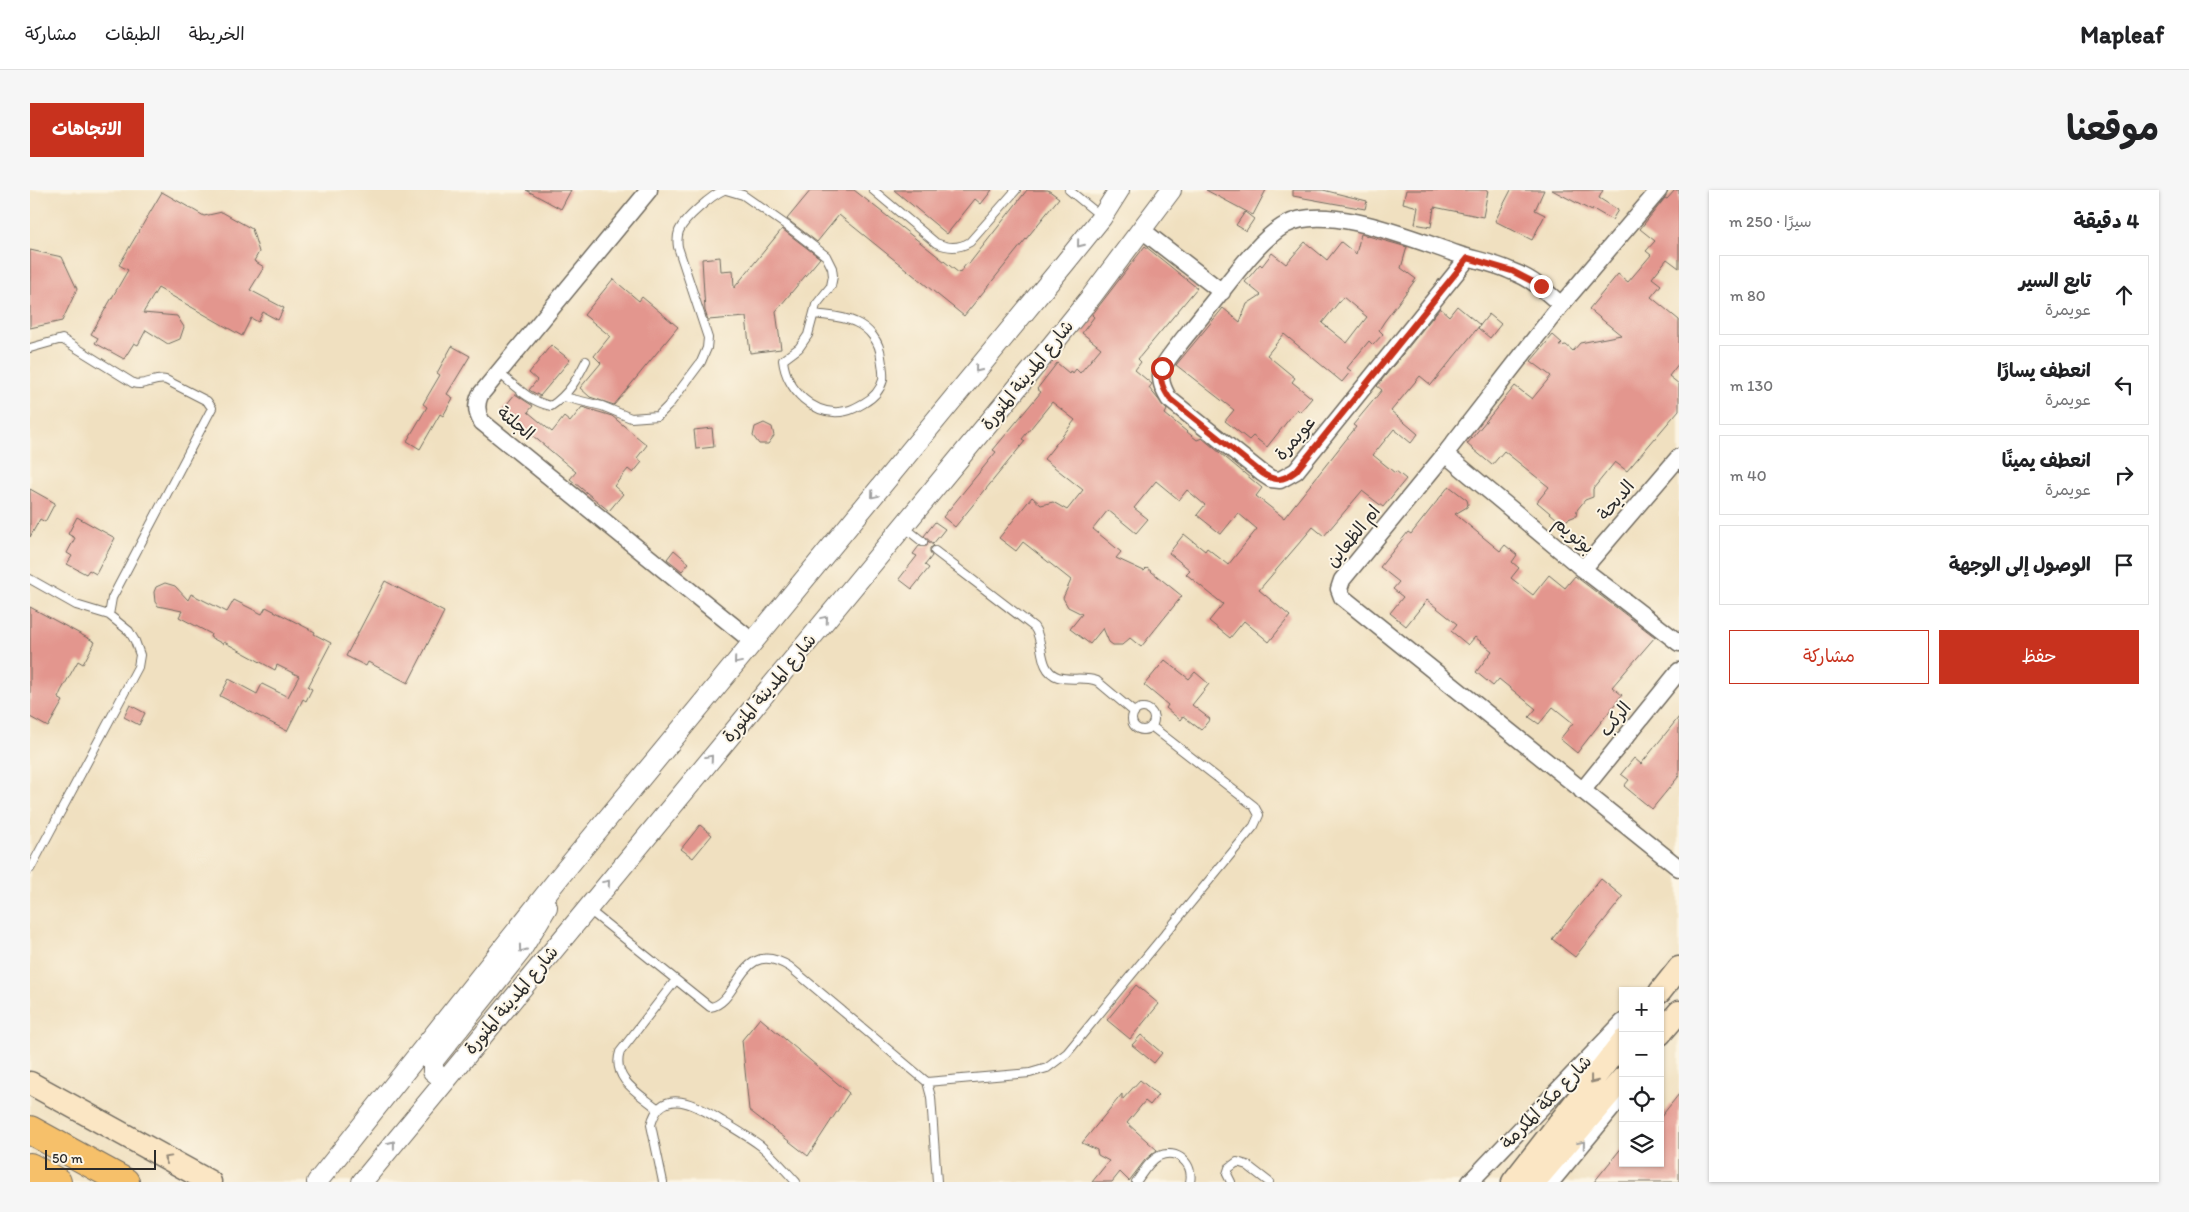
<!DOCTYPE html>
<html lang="ar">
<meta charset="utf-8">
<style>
body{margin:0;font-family:Itim,"Playpen Sans Arabic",sans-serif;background:#f6f6f6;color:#202124;direction:rtl}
.controls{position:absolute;right:15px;bottom:15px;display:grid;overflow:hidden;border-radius:0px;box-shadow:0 1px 4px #0004}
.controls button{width:45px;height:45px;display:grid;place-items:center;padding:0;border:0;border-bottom:1px solid #e0e0e0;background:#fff;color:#202124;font:25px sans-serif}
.scale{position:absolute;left:15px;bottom:12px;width:111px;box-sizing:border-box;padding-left:5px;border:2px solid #2b2b2b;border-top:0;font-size:14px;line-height:18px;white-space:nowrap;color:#2b2b2b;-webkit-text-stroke:4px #fcf5e5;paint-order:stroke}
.stop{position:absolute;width:15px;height:15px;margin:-11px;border:4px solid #c8321e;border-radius:50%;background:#fff}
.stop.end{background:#c8321e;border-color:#fff;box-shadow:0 1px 5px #0008}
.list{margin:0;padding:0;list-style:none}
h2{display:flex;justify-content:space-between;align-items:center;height:65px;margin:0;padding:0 20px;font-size:21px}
h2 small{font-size:16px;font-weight:400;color:#757577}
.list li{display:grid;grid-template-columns:32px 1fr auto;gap:15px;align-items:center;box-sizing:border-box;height:80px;margin:0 10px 10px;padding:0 10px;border:1px solid #e0e0e0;border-radius:0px}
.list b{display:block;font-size:19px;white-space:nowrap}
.list p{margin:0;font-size:16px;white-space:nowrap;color:#757577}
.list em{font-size:16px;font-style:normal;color:#757577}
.actions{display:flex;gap:10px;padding:15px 20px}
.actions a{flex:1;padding:11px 0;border:1px solid #c8321e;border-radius:0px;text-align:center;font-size:18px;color:#c8321e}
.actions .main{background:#c8321e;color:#fff}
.icon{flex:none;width:28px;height:28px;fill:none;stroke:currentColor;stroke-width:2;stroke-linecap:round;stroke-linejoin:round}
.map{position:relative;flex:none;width:1649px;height:992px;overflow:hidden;direction:ltr;border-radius:0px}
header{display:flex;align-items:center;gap:30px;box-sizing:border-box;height:70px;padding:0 25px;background:#fff;border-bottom:1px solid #e0e0e0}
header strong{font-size:24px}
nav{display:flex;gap:28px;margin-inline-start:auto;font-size:18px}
.intro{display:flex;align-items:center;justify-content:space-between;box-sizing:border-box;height:120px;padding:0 30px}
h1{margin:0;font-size:35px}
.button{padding:12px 22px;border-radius:0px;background:#c8321e;color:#fff;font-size:18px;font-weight:700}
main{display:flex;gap:30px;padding:0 30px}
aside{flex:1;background:#fff;border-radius:0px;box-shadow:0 1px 4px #0004}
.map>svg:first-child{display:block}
.building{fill:#e3968e;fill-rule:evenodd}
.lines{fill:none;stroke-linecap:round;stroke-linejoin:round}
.service-casing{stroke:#706a5f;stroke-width:10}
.minor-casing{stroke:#706a5f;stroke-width:19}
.tertiary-casing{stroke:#706a5f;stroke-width:22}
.secondary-casing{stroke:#706a5f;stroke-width:25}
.motorway-casing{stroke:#706a5f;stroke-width:30}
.service{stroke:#fff;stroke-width:8}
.minor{stroke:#fff;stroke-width:16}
.tertiary{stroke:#fff;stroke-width:20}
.secondary{stroke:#fbe6c4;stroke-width:22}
.motorway{stroke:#f6c06b;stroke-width:28}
.oneway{stroke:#a0a0a0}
.oneway2{stroke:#938878}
.route{stroke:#c8321e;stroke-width:6}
.labels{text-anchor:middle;stroke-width:4;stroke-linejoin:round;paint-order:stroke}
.street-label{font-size:18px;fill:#2b2b2b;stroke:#fcf5e5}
</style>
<header>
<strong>Mapleaf</strong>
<nav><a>الخريطة</a><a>الطبقات</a><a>مشاركة</a></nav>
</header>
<div class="intro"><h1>موقعنا</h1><a class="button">الاتجاهات</a></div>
<main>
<aside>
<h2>4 دقيقة<small>سيرًا · 250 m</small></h2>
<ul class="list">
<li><svg class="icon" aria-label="ahead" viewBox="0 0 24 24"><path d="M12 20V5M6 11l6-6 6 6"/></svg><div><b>تابع السير</b><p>عويمرة</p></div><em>80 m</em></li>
<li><svg class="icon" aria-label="left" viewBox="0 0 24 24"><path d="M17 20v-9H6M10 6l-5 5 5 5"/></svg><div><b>انعطف يسارًا</b><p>عويمرة</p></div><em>130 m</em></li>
<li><svg class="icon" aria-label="right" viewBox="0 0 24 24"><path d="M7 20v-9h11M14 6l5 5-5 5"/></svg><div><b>انعطف يمينًا</b><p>عويمرة</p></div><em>40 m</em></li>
<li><svg class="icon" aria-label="arrive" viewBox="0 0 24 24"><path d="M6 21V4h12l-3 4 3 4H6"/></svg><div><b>الوصول إلى الوجهة</b></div></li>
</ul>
<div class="actions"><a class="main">حفظ</a><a>مشاركة</a></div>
</aside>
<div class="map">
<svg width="1649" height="992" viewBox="0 0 1649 992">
<rect width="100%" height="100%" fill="#fcf5e5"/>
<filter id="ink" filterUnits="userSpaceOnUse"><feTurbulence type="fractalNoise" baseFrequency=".02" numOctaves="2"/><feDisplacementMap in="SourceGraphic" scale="10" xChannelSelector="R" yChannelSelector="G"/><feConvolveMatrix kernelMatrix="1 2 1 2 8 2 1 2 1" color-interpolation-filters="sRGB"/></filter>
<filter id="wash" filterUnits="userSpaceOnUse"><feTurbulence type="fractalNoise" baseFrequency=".0096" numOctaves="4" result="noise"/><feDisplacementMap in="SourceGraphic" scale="20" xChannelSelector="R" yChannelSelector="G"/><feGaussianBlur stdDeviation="1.12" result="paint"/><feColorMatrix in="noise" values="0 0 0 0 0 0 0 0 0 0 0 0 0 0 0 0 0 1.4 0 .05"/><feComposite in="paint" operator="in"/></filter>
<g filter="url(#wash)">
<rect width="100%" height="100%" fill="#f0e0c0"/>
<g id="blocks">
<path class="building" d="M496,0h45l-10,19z
M781,0h43l105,83 8,-10 2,1 58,-74h21l11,8 -95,118 -125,-101 -22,27 -30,-23z
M864,0h98l-11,14 -6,-5 -28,35z
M1176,0h60l-13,25z
M1263,0h30l44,11 -2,8 -72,-13z
M1376,0h82l-5,27 -49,-10 -3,20 -16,-3 3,-17 -15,-4z
M1481,0h33l-9,20 10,5 -13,25 -37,-19z
M1522,0h51l-4,8 19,12 -6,10 -19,-11 -1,2z
M1645,0h4v78l-12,-9 -15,19 9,7 -10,12 28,23v43l-10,13 10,8v26l-52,61 -12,-9 -22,27v8l-8,3 -8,10 -1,6 -8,3 -5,5 -26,-22 12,-15 -45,-36 -12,14 -25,-21 48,-58 17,13 19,-23 -20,-15 22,-26 9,8 -3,3 7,-1 7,6 7,-8 41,-8 -32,-26 29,-35 10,8 23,-27 -5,-4 9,-10 -15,-12 25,-31 2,1z
M132,2l42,24 18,-4 30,17 7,23 -5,9 10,6 -14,23 34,18 -6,12 -15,-8 -5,10 -7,-4 -9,18 -84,-48 -15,25 34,3 7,11 -4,12 -12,5 -22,-14 -8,15 -4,-2 -10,16 -29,-16 3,-5 -7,-4 37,-64 -9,-5z
M1215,22l9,7 -8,12 -10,-6z
M752,39l38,29 -44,53 5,38 -31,4 -4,-36 -38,3 -3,-9 -3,-52 18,-2 1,14 12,-1 1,18z
M1331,44l46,13 -6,21 15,11 -32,43 -5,8 4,4 -10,11 -4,-4 -22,27 4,3 -9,11 -58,-48 -17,21 28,23 -3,4 20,16 -12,14 -3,-3 -30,38 -14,-11 -4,4 -24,-19 9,-11 -58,-45 47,-57 17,14 7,-18 14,-9 -16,-13 15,-18 2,2 10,-13 14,11 19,-22 22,18 14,-18 15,12zM1313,107l24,20 -20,26 -25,-20z
M1115,56l52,42 -59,71 3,3 -6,8 17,14 -3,4 18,22 -2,4 32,26 5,-2 60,50 -6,8 28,22 72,-91 -3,-2 29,-35 -5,-4 63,-78 9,8 8,-10 23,19 -49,60 -11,-9 -29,35 27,23 -7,9 -17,-14 -21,26 22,18 1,-2 10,8 -23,28 -21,-16 -38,45 -11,-9 -54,63 31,26 -21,26 -25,-21 -14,17 -21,-17 14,-17 -37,-30 4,-4 -21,-17 15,-19 21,17 2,-3 21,17 29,-36 -19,-16 -17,21 -24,-19 8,-10 -18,-15 -8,10 -23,-19 -22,27 14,11 -12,14 -28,-23 -15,19 28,23 -5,6 28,13 3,-3 35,28 -41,51 -11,-9 -8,7h-9l-4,-3 -6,-14 -13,16 -20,-15 12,-15 -14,-7 -5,-9 8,-18 -48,-38 -7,9 -17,-13 33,-41 9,8 12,-3 14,8 16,-20 -39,-31 31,-39 -23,-18 -30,37 3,2 -70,86 -12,-10 53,-65 -3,-2 48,-58 -4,-3 20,-26 12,10 1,-2 3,2 3,-4 4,4 21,-25 -19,-15 12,-16 -2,-2z
M0,60l32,7 15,32 -15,32 -32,7z
M583,89l26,22 3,-4 36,30 -64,78 -24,-8 -10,-9 21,-25 -7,-7 16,-20 -26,-21z
M1459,124l12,10 -11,14 -12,-10z
M521,155l19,15 -30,36 -11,-6 8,-10 -8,-7z
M422,156l18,10 -23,38 6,4 -10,18 -3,-2 -20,35 -13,-8 20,-34 -4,-3 17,-29 -3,-2z
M485,204l18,12 -5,6 24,20 12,-15 6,5 12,-15 30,9 35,29 -10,13 5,4 -9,11 -5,-4 -14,17 9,8 -14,17 -39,-32 6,-7 -74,-62z
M734,233l8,4 2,9 -6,8h-9l-6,-8 2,-9z
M682,238l2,19 -18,2 -2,-19z
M1419,296l18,14 1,4 -1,3 -12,7 45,37 5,-6 12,10 -5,7 7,6 -8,10 22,17 16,-20 16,13 10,-12 80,61 -43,50 10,8 -45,58 -17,-14 13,-16 -20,-16 -14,17 -10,-7 7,-8 -37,-30 -6,7 -17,-14 16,-21 -17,-14 -7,8 -17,-14 6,-7 -30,-24 -21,26 -16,-13 13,-16 -10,-8 6,-7 -19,-15 28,-35 3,2z
M0,299l25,14 -10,19 -5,-3 -10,18z
M47,327l38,21 -19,36 -7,-4 -3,4 -19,-10 5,-8 -5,-3 8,-15 -7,-4z
M905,332l10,7 -12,15 -9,-8z
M898,351l6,5 -4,2v5l2,3 -7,9 4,3 -17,21 -13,-10 18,-23 -4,-2 6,-8h8z
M644,360l15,13 -7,8 -15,-12z
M355,391l59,31 -36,71 -40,-21 -2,4 -20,-10z
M135,393l10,3 13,14 3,-6 36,18 7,-12 28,14 4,-7 49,25 -1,2 17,9 -23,44 4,2 -6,12 -3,-2 -16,32 -67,-35 9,-17 28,15 5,-10 26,13 11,-21 -22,-11 -2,5 -51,-28 -1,2 -13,-7 1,-3 -32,-17 3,-6 -24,-5 -3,-4 -1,-10 2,-5z
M0,417l65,35 -12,22 -5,-3 -17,30 -3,7 5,3 -15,26 -18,-10z
M1135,470l24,19 6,-7 14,12 -17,21 18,14 -9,11 -18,-14 -3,4 -14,-12 2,-3 -24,-20z
M100,515l15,8 -6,12 -15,-8z
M1649,527v59l-27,33 -28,-23 5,-6 -8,-6 13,-16 7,6z
M670,635l12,10 -19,23 -12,-9z
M1571,689l22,18 -48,60 -23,-18z
M1106,795l23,19 -29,35 -23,-19z
M730,828l89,75 -41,63 -59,-46 -7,-70z
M1111,845l21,18 -8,10 -22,-18z
M1110,890l18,15 -8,10 -5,-4 -18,22 30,27 -12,10 -16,21 -9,-9 -8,10h-20l17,-21 -11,-6 -1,-5 -15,-7 40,-49v6z
M1649,904v88h-85l29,-36v17h37v-45z"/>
</g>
</g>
<g filter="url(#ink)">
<use href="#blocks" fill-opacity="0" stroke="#706a5f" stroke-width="1"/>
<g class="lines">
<g class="service-casing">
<path id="service" d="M696,0l17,5 43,30 40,31 6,12 1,8 -2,10 -15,19 -8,30 -9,13 -16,12c3,29 31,58 63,51 6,-1 13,-5 18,-8 9,-5 16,-12 19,-23 1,-7 -1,-16 -2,-23 -1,-15 -12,-29 -26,-35 -12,-6 -27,-6 -41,-8
M843,0l63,53c12,5 22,6 34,-1l46,-52
M1039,0l33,27
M0,158l32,-9 71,44c11,4 22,-6 33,-3l41,21 5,7 -100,190 -3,17
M469,183c16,13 31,29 52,33 18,-12 26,-27 35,-45
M534,207l38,9 29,12 27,-2 10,-10 33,-44 6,-14 1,-10 -30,-91c-1,-6 -1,-10 1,-16 5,-12 33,-36 45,-41
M874,337l19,15
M905,361l99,76c11,14 3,43 24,50 12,4 26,-1 39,4l37,31
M0,389l46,26 33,10 20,16 6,10 5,14 -2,12 -108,202
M1102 529a11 11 0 1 1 22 0a11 11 0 1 1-22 0Z
M559,720l121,97c30,-3 29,-72 80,-40l137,115 4,15 6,85
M897,892l103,-9 17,-5 20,-15 187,-227 5,-11 -5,-9 -103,-80
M628,919c-18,-15 -47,-30 -38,-57l55,-71
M633,992l-12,-57c11,-42 48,-18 71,-4 13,8 27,16 39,25 13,11 24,24 35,36
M1106,992c6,-8 13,-21 23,-26 18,-8 35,8 31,26
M1201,992l-4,-8 2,-6 8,-6 10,3 22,17"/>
</g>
<g class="minor-casing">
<path id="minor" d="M619,0l-169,205c-4,9 -4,18 2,27l271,220
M1629,0l-98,115 -116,149 -103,126 -3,9 3,8 337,271
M1112,40l80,62
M1438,68l-172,213 -16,9 -9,-1 -9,-6 -93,-74c-6,-10 -10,-19 -7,-31 13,-21 31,-40 46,-60 20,-24 50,-68 77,-83 41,-23 130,15 172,29 18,6 37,9 54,17 20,7 35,20 50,34
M1415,264l138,115 96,74
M1553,379l96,-112
M1552,601l97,-120
M1440,992l153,-160
M1521,992l72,-87"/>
</g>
<g class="tertiary-casing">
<path id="tertiary" d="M414,890l-11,-9v-10l87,-109 27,-45
M287,992l244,-307 504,-612 37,-46 17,-27
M332,992l647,-784 82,-101 80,-107"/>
</g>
<g class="secondary-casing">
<path id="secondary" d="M1630,802l19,-24
M1630,844l19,-22
M0,893l180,99
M1483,992l110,-141
M1504,992l89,-104"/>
</g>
<g class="motorway-casing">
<path id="motorway" d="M0,940l95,52
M0,977l27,15"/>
</g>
<use href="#service" class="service"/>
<use href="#minor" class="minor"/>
<use href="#tertiary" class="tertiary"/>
<use href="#secondary" class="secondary"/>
<use href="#motorway" class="motorway"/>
</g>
<defs><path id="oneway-chevron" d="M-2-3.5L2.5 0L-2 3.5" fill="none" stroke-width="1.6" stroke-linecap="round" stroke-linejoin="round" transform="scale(1.25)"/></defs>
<g class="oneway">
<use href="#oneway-chevron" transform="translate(1050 54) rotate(129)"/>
<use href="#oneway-chevron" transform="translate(948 179) rotate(129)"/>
<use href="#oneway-chevron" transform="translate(844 305) rotate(130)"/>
<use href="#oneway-chevron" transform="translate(795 429) rotate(-50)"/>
<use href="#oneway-chevron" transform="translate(707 471) rotate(130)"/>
<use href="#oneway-chevron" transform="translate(680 568) rotate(-50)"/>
<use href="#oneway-chevron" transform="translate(577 693) rotate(-50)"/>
<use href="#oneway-chevron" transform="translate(492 759) rotate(126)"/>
<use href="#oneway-chevron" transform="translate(362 954) rotate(-51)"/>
<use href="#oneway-chevron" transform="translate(1552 954) rotate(-50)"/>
</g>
<g class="oneway2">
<use href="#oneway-chevron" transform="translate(1563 890) rotate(128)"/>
<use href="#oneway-chevron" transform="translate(137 969) rotate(-151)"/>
</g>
</g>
<g class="lines" filter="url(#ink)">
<path class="route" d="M1132,178c-3,12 1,21 8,31l92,74c13,9 21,8 34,-2l172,-213 44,13 29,15"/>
</g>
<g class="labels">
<g class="street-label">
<text transform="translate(997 185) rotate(-51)" y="6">شارع المدينة المنورة</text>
<text transform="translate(486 233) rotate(40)" y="6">الجلتة</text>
<text transform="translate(1265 248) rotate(-49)" y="6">عويمرة</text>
<text transform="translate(1586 310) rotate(-50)" y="6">الديحة</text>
<text transform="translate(1544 345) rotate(40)" y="6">بوتويم</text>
<text transform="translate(1323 346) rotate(-51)" y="6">ام الظعاين</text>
<text transform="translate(739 498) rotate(-50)" y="6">شارع المدينة المنورة</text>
<text transform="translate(1585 529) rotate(-51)" y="6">الركب</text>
<text transform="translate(481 810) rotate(-50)" y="6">شارع المدينة المنورة</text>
<text transform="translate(1516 912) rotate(-46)" y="6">شارع مكة المكرمة</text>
</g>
</g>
</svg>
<div class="controls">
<button>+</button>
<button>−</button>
<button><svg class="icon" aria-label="locate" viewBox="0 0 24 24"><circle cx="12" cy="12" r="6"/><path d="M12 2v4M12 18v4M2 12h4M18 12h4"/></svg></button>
<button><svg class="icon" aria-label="layers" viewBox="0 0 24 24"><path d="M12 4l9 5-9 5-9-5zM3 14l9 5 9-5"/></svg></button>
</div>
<div class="scale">50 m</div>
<div class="stop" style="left:1132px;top:178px"></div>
<div class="stop end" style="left:1511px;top:96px"></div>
</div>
</main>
